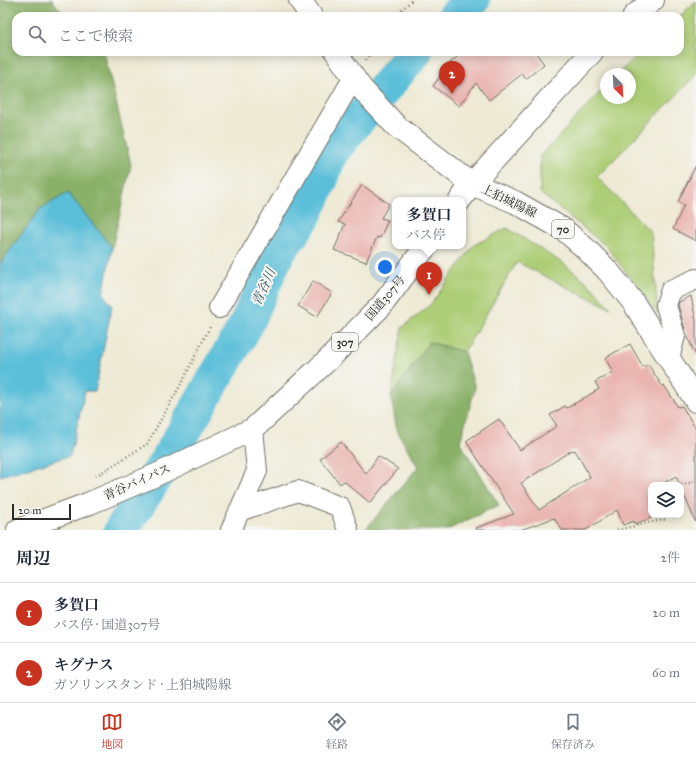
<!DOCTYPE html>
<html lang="ja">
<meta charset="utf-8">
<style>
body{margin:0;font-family:"IM FELL Great Primer","Noto Serif JP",serif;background:#f6f6f7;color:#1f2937}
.controls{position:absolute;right:12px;bottom:12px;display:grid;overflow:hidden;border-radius:8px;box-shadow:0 2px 10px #0003}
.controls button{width:36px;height:36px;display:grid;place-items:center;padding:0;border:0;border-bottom:1px solid #e0e1e3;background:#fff;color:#1f2937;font:20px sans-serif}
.compass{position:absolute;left:600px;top:68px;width:36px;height:36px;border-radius:50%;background:#fff;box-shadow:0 2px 10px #0003;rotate:156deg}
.scale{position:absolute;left:12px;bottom:10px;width:59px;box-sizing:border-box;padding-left:4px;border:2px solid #2b2b2b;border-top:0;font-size:11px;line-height:14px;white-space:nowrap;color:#2b2b2b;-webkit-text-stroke:3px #f6f6f2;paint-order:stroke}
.you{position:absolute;left:385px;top:267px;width:14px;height:14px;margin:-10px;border:3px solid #fff;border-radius:50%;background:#1a73e8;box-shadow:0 0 0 6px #1a73e833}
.badge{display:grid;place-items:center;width:26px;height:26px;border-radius:50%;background:#c8321e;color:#fff;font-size:13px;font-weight:700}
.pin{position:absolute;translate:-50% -33px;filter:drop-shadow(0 1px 2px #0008)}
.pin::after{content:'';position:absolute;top:21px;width:14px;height:12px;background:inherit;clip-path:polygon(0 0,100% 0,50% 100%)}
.popup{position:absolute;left:392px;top:197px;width:74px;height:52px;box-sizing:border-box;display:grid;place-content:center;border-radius:8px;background:#fff;filter:drop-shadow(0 1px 3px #0005);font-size:13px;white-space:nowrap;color:#747a83}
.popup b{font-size:15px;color:#1f2937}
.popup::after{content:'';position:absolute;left:50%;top:100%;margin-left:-8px;border:8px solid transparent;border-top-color:#fff}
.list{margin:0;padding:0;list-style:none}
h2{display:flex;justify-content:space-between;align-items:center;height:52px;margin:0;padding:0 16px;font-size:17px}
h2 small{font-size:13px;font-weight:400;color:#747a83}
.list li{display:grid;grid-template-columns:26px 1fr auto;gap:12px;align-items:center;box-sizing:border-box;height:60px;padding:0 16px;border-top:1px solid #e0e1e3}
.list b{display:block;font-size:15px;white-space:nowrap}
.list p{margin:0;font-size:13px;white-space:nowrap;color:#747a83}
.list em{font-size:13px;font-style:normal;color:#747a83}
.icon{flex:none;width:22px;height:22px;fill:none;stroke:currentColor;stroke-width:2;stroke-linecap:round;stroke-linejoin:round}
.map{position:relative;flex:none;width:696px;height:530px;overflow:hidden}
.search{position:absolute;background:#fff;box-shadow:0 2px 10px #0003;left:12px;right:12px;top:12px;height:44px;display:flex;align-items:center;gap:10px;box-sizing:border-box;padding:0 14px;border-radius:12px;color:#747a83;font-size:15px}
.sheet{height:172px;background:#fff}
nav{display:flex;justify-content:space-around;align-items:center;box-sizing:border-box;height:56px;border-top:1px solid #e0e1e3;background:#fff;font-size:11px;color:#747a83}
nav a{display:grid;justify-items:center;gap:2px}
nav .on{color:#c8321e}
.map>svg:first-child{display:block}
.green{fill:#adce77;stroke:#6c7c51}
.forest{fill:#8ab168;stroke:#5a6e4a}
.water{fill:#5bbfd9;stroke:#437582}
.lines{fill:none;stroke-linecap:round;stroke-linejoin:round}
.river{stroke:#5bbfd9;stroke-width:35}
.building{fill:#eab5b1;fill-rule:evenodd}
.street-casing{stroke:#6f6e66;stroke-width:22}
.primary-casing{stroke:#6f6e66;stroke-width:24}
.highway-casing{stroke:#6f6e66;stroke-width:24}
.path{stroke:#6f6e66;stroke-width:2.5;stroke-dasharray:1 3;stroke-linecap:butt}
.street{stroke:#fff;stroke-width:20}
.primary{stroke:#fff;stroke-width:22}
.highway{stroke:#fff;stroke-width:22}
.labels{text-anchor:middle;stroke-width:4;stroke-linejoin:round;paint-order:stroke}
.shield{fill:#f6f6f2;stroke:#686867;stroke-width:1}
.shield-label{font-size:11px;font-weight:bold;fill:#2b2b2b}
.street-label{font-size:12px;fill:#2b2b2b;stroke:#f6f6f2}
.water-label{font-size:13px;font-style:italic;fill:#39575f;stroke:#f6f6f2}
</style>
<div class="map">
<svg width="696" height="530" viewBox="0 0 696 530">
<rect width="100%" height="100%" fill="#f6f6f2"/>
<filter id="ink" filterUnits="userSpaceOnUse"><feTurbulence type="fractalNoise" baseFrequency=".025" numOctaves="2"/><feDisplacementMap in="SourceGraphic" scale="8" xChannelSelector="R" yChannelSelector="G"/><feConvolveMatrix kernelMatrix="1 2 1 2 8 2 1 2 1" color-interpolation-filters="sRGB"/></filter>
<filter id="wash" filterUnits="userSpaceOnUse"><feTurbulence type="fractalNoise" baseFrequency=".012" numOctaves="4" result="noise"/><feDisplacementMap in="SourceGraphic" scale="16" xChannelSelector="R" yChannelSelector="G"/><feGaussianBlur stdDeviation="0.9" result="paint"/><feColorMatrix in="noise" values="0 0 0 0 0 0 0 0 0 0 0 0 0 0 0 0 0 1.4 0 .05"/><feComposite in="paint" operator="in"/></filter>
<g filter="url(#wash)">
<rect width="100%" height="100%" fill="#eeead5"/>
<path class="green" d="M696,1v74l-99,102 54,55 7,82 -52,-68 -66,-53v-37l66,-70v12h24v-24h-12l22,-22h40v-36z
M507,228l57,36 23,18 24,26 -35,-16 -59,-30 -53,90 -35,-10 -38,55 11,-69 28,-23 44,-60z"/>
<path class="forest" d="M0,0h52l13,16h-49v36h88l27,113 -19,83 -44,-55 -28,16 -40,55z
M429,342l35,10 11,36 -15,54 39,63 -52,25h-82l53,-63 -21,-36 -6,-34z"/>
<path class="water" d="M68,193l44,55 -9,46 9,11 -17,86h-10l-15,65 -70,20v-212l40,-55z"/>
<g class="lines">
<path class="river" d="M455,16l18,-16
M121,530l48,-73 77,-132 31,-71 26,-36 17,-36 10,-28 20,-25 65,-77"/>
</g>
<g id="blocks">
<path class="building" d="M463,52h72l9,12 -18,15 -4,-5 -33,26 -13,-17 -17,23 -26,-20 18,-24z
M696,165v76l-23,-12 11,-24 -6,-3z
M362,185l27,19 -8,14 7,2 -8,18 -3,-1 -11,25 -32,-12 11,-26 -7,-2z
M313,281l19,12 -15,24 -19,-11z
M691,296l5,25v35l-10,-23 -8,-28 1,-3z
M630,344l13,23 5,-3 14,22 2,-1 14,22 4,-1 14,23v94l-20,-47 -16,9h-9v33l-16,6 -1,-3 -11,4 -6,-15 -31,20h-24l-8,-12 -34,12h-44v-2l38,-14 -48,-73 33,-22 21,31 37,-24 -7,-11 15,-9 2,2 32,-19 -4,-7 18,-10 -8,-14zM572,450l1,1 2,-1 15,27 -51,33 -18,-27z
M341,442l25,32 12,-18 20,13 -28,34 -26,-22 -4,3 -20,-25z"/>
</g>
</g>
<g filter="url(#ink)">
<use href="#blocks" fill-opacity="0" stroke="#6f6e66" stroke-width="1"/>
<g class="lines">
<g class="street-casing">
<path id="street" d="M219,308l135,-231
M669,358l6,-22 -9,-31 5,-15 25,-11
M239,511l59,-20 42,16 8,23
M231,530l26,-59 -4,-42"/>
</g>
<g class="primary-casing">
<path id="primary" d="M300,0l11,16
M336,52l25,36 35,38 76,58 43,18 48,27 22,19 23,23 25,31 63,99"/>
</g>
<g class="highway-casing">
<path id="highway" d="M634,16l19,-16
M460,200l12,-16 120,-132
M18,530l72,-27 66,-28 97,-46 78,-72 51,-52 44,-59"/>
</g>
<path class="path" d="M397,16l4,-6 11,-10
M366,60l5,-8
M96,476l51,-32 33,-58 31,-61
M681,485l15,-4
M617,530l49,-11 -1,-4"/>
<use href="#street" class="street"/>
<use href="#primary" class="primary"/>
<use href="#highway" class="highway"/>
</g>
</g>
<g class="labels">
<g class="shield">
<rect x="552" y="220" width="22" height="18" rx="3"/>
<rect x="332" y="333" width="26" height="18" rx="3"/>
</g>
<g class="shield-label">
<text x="563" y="233">70</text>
<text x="345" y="346">307</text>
</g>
<g class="street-label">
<text transform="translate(509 201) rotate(26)" y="4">上狛城陽線</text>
<text transform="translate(385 298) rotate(-50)" y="4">国道307号</text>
<text transform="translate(137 482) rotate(-24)" y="4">青谷バイパス</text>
</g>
<g class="water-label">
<text transform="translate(263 287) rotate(-66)" y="5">青谷川</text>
</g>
</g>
</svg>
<div class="controls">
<button><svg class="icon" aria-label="layers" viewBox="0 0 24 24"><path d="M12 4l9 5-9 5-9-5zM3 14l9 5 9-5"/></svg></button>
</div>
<svg class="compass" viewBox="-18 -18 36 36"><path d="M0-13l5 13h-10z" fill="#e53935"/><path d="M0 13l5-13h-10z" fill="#747a83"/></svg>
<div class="scale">20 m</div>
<div class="you"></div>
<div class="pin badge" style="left:429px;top:295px">1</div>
<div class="popup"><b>多賀口</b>バス停</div>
<div class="pin badge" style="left:452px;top:94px">2</div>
<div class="search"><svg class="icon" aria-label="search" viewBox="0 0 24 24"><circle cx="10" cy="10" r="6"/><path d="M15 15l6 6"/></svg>ここで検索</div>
</div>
<section class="sheet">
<h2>周辺<small>2件</small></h2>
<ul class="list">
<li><span class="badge">1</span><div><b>多賀口</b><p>バス停 · 国道307号</p></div><em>20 m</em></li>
<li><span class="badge">2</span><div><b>キグナス</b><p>ガソリンスタンド · 上狛城陽線</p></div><em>60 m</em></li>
</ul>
</section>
<nav>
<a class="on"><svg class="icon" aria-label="map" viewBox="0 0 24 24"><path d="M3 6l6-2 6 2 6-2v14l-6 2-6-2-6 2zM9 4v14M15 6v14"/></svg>地図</a>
<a><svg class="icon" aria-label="directions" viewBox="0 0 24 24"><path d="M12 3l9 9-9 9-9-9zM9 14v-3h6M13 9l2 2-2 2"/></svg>経路</a>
<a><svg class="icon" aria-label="saved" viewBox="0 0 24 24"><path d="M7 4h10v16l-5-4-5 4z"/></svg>保存済み</a>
</nav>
